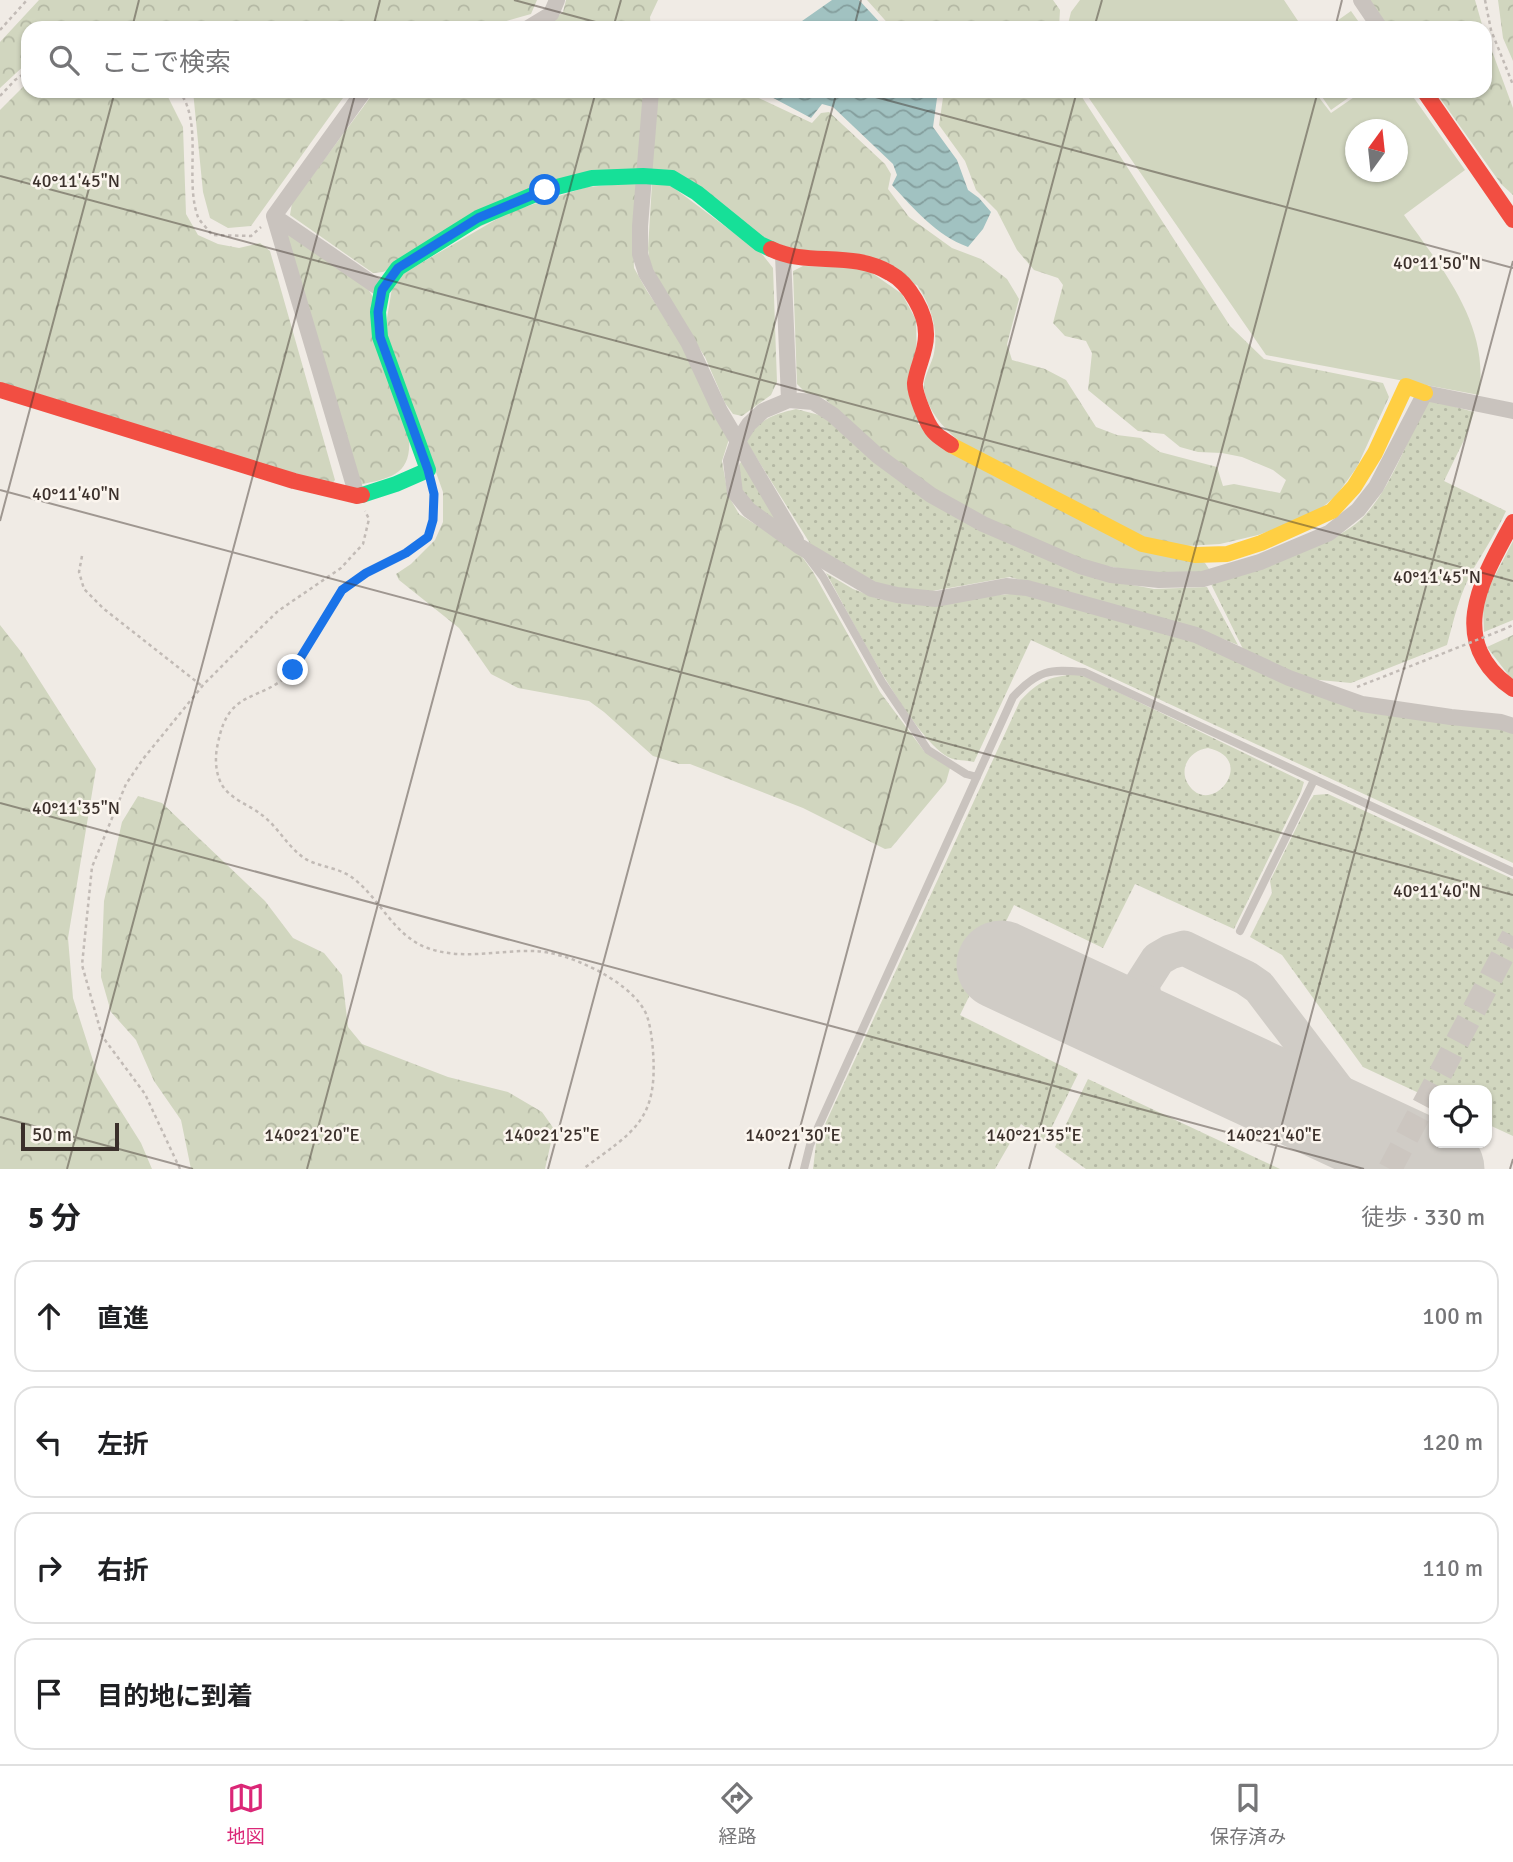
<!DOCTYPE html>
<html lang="ja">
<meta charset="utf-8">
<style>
body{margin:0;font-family:Signika,"Noto Sans JP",sans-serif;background:#f6f6f6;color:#202124}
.controls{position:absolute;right:21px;bottom:21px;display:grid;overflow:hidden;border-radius:14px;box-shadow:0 2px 5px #0004}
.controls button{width:63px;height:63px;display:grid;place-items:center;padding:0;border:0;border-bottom:2px solid #e0e0e0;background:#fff;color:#202124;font:35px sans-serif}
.compass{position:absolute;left:1345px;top:119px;width:63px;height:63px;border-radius:50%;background:#fff;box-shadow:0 2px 5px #0004;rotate:15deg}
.scale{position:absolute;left:21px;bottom:18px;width:98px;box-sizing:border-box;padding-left:7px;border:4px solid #3b302b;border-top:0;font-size:19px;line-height:24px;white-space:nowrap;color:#3b302b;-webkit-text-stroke:5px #fbf5ee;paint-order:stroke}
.stop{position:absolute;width:21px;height:21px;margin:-16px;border:5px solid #1a73e8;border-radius:50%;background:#fff}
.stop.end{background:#1a73e8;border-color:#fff;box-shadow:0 2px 7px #0008}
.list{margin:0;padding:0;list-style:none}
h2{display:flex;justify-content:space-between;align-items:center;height:91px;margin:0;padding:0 28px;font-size:30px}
h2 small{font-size:23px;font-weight:400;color:#757577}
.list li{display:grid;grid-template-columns:46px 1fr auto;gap:21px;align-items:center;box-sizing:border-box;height:112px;margin:0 14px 14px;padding:0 14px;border:2px solid #e0e0e0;border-radius:21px}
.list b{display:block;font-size:26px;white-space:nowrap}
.list em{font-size:23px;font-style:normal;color:#757577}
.icon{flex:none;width:38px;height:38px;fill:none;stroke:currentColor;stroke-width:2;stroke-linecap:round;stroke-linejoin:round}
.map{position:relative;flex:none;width:1513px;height:1169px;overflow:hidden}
.search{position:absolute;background:#fff;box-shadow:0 2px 5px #0004;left:21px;right:21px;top:21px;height:77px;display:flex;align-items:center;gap:18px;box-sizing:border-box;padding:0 24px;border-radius:21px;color:#757577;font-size:26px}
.sheet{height:595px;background:#fff}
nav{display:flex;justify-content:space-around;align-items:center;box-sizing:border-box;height:98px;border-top:2px solid #e0e0e0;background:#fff;font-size:19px;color:#757577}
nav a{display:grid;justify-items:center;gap:4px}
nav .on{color:#db2777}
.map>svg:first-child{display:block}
.grass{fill:url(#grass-dots);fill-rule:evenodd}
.forest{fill:url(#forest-crowns)}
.green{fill:#d1d6bf;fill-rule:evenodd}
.water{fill:url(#water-waves)}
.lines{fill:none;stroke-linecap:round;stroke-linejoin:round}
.taxiway{stroke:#d0ccc6;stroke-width:35}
.runway{stroke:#d0ccc6;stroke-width:89}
.primary-tunnel{stroke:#ccc6c0;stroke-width:24;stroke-dasharray:24 12;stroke-linecap:butt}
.path{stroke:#c2bbb6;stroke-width:2.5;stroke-dasharray:3.5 3.5;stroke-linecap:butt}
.lane{stroke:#c9c3be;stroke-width:8}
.street{stroke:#c9c3be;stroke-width:16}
.fast{stroke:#16e098;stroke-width:16}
.slow{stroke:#ffcf43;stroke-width:16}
.jam{stroke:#f24e42;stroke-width:16}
.path-bridge{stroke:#c2bbb6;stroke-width:2.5;stroke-dasharray:3.5 3.5;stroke-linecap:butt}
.route{stroke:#1a73e8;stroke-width:9}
.ticks{fill:none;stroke:#3b302b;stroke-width:2;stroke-opacity:0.45}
.ticks-label{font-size:18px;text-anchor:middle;fill:#3b302b;stroke:#fbf5ee;stroke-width:5;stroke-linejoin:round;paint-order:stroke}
</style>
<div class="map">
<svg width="1513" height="1169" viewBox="0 0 1513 1169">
<defs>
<pattern id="grass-dots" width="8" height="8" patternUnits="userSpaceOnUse" patternTransform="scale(1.75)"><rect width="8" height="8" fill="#d1d6bf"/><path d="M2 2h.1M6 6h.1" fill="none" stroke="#b4b8a4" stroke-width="1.8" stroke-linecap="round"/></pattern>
<pattern id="forest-crowns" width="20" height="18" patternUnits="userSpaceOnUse" patternTransform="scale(1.75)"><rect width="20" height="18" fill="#d1d6bf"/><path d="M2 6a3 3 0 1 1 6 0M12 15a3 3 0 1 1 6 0" fill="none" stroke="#b4b8a4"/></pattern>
<pattern id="water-waves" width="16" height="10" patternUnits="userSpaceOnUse" patternTransform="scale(1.75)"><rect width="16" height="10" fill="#a1c2c1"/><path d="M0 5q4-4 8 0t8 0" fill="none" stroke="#849e9d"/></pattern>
</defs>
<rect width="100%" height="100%" fill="#f0ebe5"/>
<path class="grass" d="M1427,399l47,13 -8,24 -22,45 62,30c-9,20 -21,38 -32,57 -14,24 -20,51 -27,77l-96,38 -42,-4 -66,-30 -32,-65c41,-15 116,-35 148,-63 29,-25 51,-86 68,-122z
M796,409l27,7 278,163 53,10 53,-2 31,58 -40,-16 -188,-52 -83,15 -39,-5 -28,-9 -49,-33 -65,-104c10,-21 29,-27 50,-32z
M742,460l40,67c-20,-14 -58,-39 -40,-67z
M1513,541v79l-29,12 -1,-25 5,-18z
M826,573l27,16 26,10 29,4 113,-10 172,47 109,49 198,39 13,4v131l-482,-223 -57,122c-7,-2 -19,-1 -26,-5 -37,-20 -99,-143 -122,-184z
M1076,674l11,3 217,105 -3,10 -67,137 -99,-45 -32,64 -89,-43 -54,110 118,59 -33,67 -24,-17 -26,45h-182l3,-25 204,-443c19,-20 28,-24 56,-27zM1208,748c51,11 3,72 -20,36 -10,-17 3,-34 20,-36z
M1328,794l185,85v257l-26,-12v-34h-53v10l-71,-33 -81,-112 -32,-18 22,-44 -2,-12 39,-79 5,-7z
M1088,1079l192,90h-194l-31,-22z"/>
<path class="forest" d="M39,0h498l-6,14 -49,14h-454v34l-28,26v-46z
M566,0h92l-8,17 1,11h-109l21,-16z
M867,0h186l7,10 -1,18h-167z
M1369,0h106l8,28h-94z
M1498,0h15v61l-10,-23z
M1485,32l28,76v87l-12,-11 -66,-93h50z
M28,82v9h137l18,36 3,87 12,21 20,9 21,4 21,-5 10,8 65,229 -4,5 -331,-103v-272z
M193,91h155l-97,135 -23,2 -18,-10 -7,-26z
M375,91h271l-8,80 -41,1 -214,100 -10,1 -83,-58 2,-12z
M658,91h86l68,32 9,-10 8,-1 56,52 6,10 -3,15 21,28 43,31 29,11 26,20 12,20 -12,45 5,16 33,9 21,11 30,47 21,8 24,3 19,14 57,15 6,19 11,-2 46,9 6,-13 -13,-10 -31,-13 -20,-4 -24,-1 -18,-5 -16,-13 -26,-3 -50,-41 4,-37 -6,-12 -21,-5 -12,-13 10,-38 -5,-7 -24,-8 -17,-20 -20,-39 -21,-21 -11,-29 -26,-36 5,-34h134l152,235 34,33 119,24 6,14 -32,70 -21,29 -23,19 -55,20 -38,9 -34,2 -38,-8 -178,-88c-20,-16 -40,-33 -46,-60 -2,-11 8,-26 10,-37 5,-24 -4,-49 -17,-68l-146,-43 -121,-73z
M636,183l-3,65 1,20 13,23 43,63 39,85 -7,22 6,34 11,19 59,37 15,21 67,120 44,59 26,17 -4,14 -55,66 -6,1 -82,-41 -113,-44h-11l-26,-8 -49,-44 -15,-11 -71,-13 -27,-14 -32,-46 -60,-48 -3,-6 15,-10 24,-24 8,-18v-30l-58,-162 7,-42 12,-15 105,-61 78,-25z
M652,184l18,1 92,69 11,14 4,114 -6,13 -29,21 -9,-2 -8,-11 -20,-46 -54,-83 -3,-25z
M285,232l78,49 10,16 36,140c3,38 -18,41 -50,48z
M803,266l62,2 37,26 14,26 2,104 287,139 4,6 -10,6h-43l-66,-12 -101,-43 -62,-35 -62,-48 -40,-38 -19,-6 -9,-9 -4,-113z
M0,625l22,28 74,116 -28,169 5,60 24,75 44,70 11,26h-152z
M1513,635v46l-26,-34z
M138,796l24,7 103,98 28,37 31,15 18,22 6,52 14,17 86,33 60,15 34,20 12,17 -9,40h-354l-10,-49 -27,-39 -18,-41 -25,-28 -10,-35 3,-76 18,-79z"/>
<path class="green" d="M1080,0h204l14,21 -6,7h-225l4,-16z
M1351,11l12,17h-36z
M1084,91h230l17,22 32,-22h46l56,79 -61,45c38,54 86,109 75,180l-213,-40zM1356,130h42v42h-42z
M1318,91h40l-27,19z"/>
<path class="water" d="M832,0h27l26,28h-93z
M760,91h178l-5,36 24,33 11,30 11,8 12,14 -8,17 -15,18c-32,-12 -54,-38 -76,-62l5,-10 -4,-11 -60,-57 -11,-3 -11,14z"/>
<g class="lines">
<path class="taxiway" d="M1162,1040l-15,-25 -5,-31 16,-25 12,-7 14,-4 62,30 13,9 115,151"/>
<path class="runway" d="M1001,965l439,204"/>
<path class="primary-tunnel" d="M1390,1169l123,-233"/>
<path class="path" d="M1485,0l6,30 22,55
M0,30l27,-30
M179,91c25,32 5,89 19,126 3,6 10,12 14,18l39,1 10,-9
M0,96l15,-16 13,-9
M432,487c3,9 2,17 1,27 0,6 -2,15 -5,21 -10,19 -69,37 -87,56 -20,22 -30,60 -49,80 -31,33 -63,15 -74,72 -3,12 -3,26 2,38 7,17 28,23 42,34 16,12 25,31 42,43 13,9 36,9 50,21 26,20 39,55 71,68 34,14 73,3 109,4 34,1 91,28 109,57 7,10 9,31 10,43 5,70 -19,80 -70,118
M82,556l-3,16 5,17 20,20 98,77
M1502,630l11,-5
M1357,687l92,-36
M180,1169l-35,-75 -43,-58 -20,-71 10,-98 34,-83 17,-25 61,-75 44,-44 30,-29 63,-43 22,-24 6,-25 -4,-8"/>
<path class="lane" d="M807,556l16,21 59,105 46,68 38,24 11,3
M1240,931l74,-151
M804,1169l6,-24 203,-448c25,-27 36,-28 71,-25l429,200"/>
<path class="street" d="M1361,0l19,28
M528,28l23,-14 6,-14
M651,91l-11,135v28l6,19 42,69 32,69 76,129
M274,216l83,280
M274,216l90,-125
M274,216l108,74
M783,255l6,145
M1513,411l-88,-18 -49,94 -18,23 -29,23 -69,29 -57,17 -44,1 -48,-5 -31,-9 -97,-42 -52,-29 -53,-39 -45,-41 -20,-13 -24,-2 -26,11 -14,13 -11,17 -7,20 4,32 14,17 50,36 73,43 25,6 39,4 70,-13 21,2 169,47 93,43 73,26 89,13 50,5 12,4"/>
<path class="fast" d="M362,495l34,-11 32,-14 -48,-133 -2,-25 4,-22 16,-22 80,-50 67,-28 47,-12 51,-2 29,2 25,15 63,51 11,5"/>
<path class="slow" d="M951,445l191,99 53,11 32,-1 34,-11 71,-32 22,-24 21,-34 31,-67 19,7"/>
<path class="jam" d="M1424,91l89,129
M771,249c37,18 80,1 119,24 19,10 37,41 36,63 0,16 -9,31 -11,47 -1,9 12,42 19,49 4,5 12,9 17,13
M0,390l294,91 63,15 5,-1
M1513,522c-31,57 -69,119 0,167"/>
<path class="path-bridge" d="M1449,651l53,-21"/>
</g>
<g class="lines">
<path class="route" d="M293,670l49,-80 24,-17 40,-20 22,-16 5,-17 1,-26 -6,-24 -48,-133 -2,-25 4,-22 16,-22 80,-50 67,-28"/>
</g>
<path class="ticks" d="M514,0l104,28M132,28l7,-28M373,28l7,-28M613,28l8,-28M854,28l7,-28M1094,28l8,-28M1335,28l7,-28M853,91l660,177M0,176l1513,405M0,490l1513,405M0,521l115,-430M0,803l1364,366M0,1117l193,52M67,1169l289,-1078M307,1169l289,-1078M548,1169l289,-1078M789,1169l288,-1078M1029,1169l289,-1078M1270,1169l243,-908M1510,1169l3,-10"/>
<g class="ticks-label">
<text x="76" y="187">40°11'45"N</text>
<text x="1437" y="269">40°11'50"N</text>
<text x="76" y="500">40°11'40"N</text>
<text x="1437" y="583">40°11'45"N</text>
<text x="76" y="814">40°11'35"N</text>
<text x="1437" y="897">40°11'40"N</text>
<text x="312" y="1141">140°21'20"E</text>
<text x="552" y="1141">140°21'25"E</text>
<text x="793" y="1141">140°21'30"E</text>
<text x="1034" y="1141">140°21'35"E</text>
<text x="1274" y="1141">140°21'40"E</text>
</g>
</svg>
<div class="controls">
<button><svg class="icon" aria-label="locate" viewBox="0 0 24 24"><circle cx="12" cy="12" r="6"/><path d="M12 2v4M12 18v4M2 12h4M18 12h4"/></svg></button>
</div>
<svg class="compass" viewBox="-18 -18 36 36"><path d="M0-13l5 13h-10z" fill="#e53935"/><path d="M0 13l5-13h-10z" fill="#757577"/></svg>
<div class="scale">50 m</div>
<div class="stop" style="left:545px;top:190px"></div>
<div class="stop end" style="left:293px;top:670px"></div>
<div class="search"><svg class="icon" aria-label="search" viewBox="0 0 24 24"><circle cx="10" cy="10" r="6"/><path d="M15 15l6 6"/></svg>ここで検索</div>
</div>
<section class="sheet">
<h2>5 分<small>徒歩 · 330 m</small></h2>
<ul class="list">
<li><svg class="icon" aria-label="ahead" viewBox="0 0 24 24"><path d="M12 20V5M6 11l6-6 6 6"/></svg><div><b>直進</b></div><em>100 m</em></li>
<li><svg class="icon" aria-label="left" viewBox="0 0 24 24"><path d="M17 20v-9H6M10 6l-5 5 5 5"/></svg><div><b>左折</b></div><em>120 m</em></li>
<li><svg class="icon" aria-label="right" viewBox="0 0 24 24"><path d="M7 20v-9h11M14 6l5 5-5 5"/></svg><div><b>右折</b></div><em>110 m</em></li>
<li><svg class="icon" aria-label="arrive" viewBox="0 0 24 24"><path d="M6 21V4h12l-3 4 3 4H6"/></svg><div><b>目的地に到着</b></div></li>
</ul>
</section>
<nav>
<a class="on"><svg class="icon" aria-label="map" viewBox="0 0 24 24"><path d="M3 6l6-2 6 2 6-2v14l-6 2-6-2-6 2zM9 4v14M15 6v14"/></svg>地図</a>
<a><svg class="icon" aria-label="directions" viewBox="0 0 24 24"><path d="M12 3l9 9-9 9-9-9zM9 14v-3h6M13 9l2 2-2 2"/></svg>経路</a>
<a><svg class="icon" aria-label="saved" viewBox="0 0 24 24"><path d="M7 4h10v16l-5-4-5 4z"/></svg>保存済み</a>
</nav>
